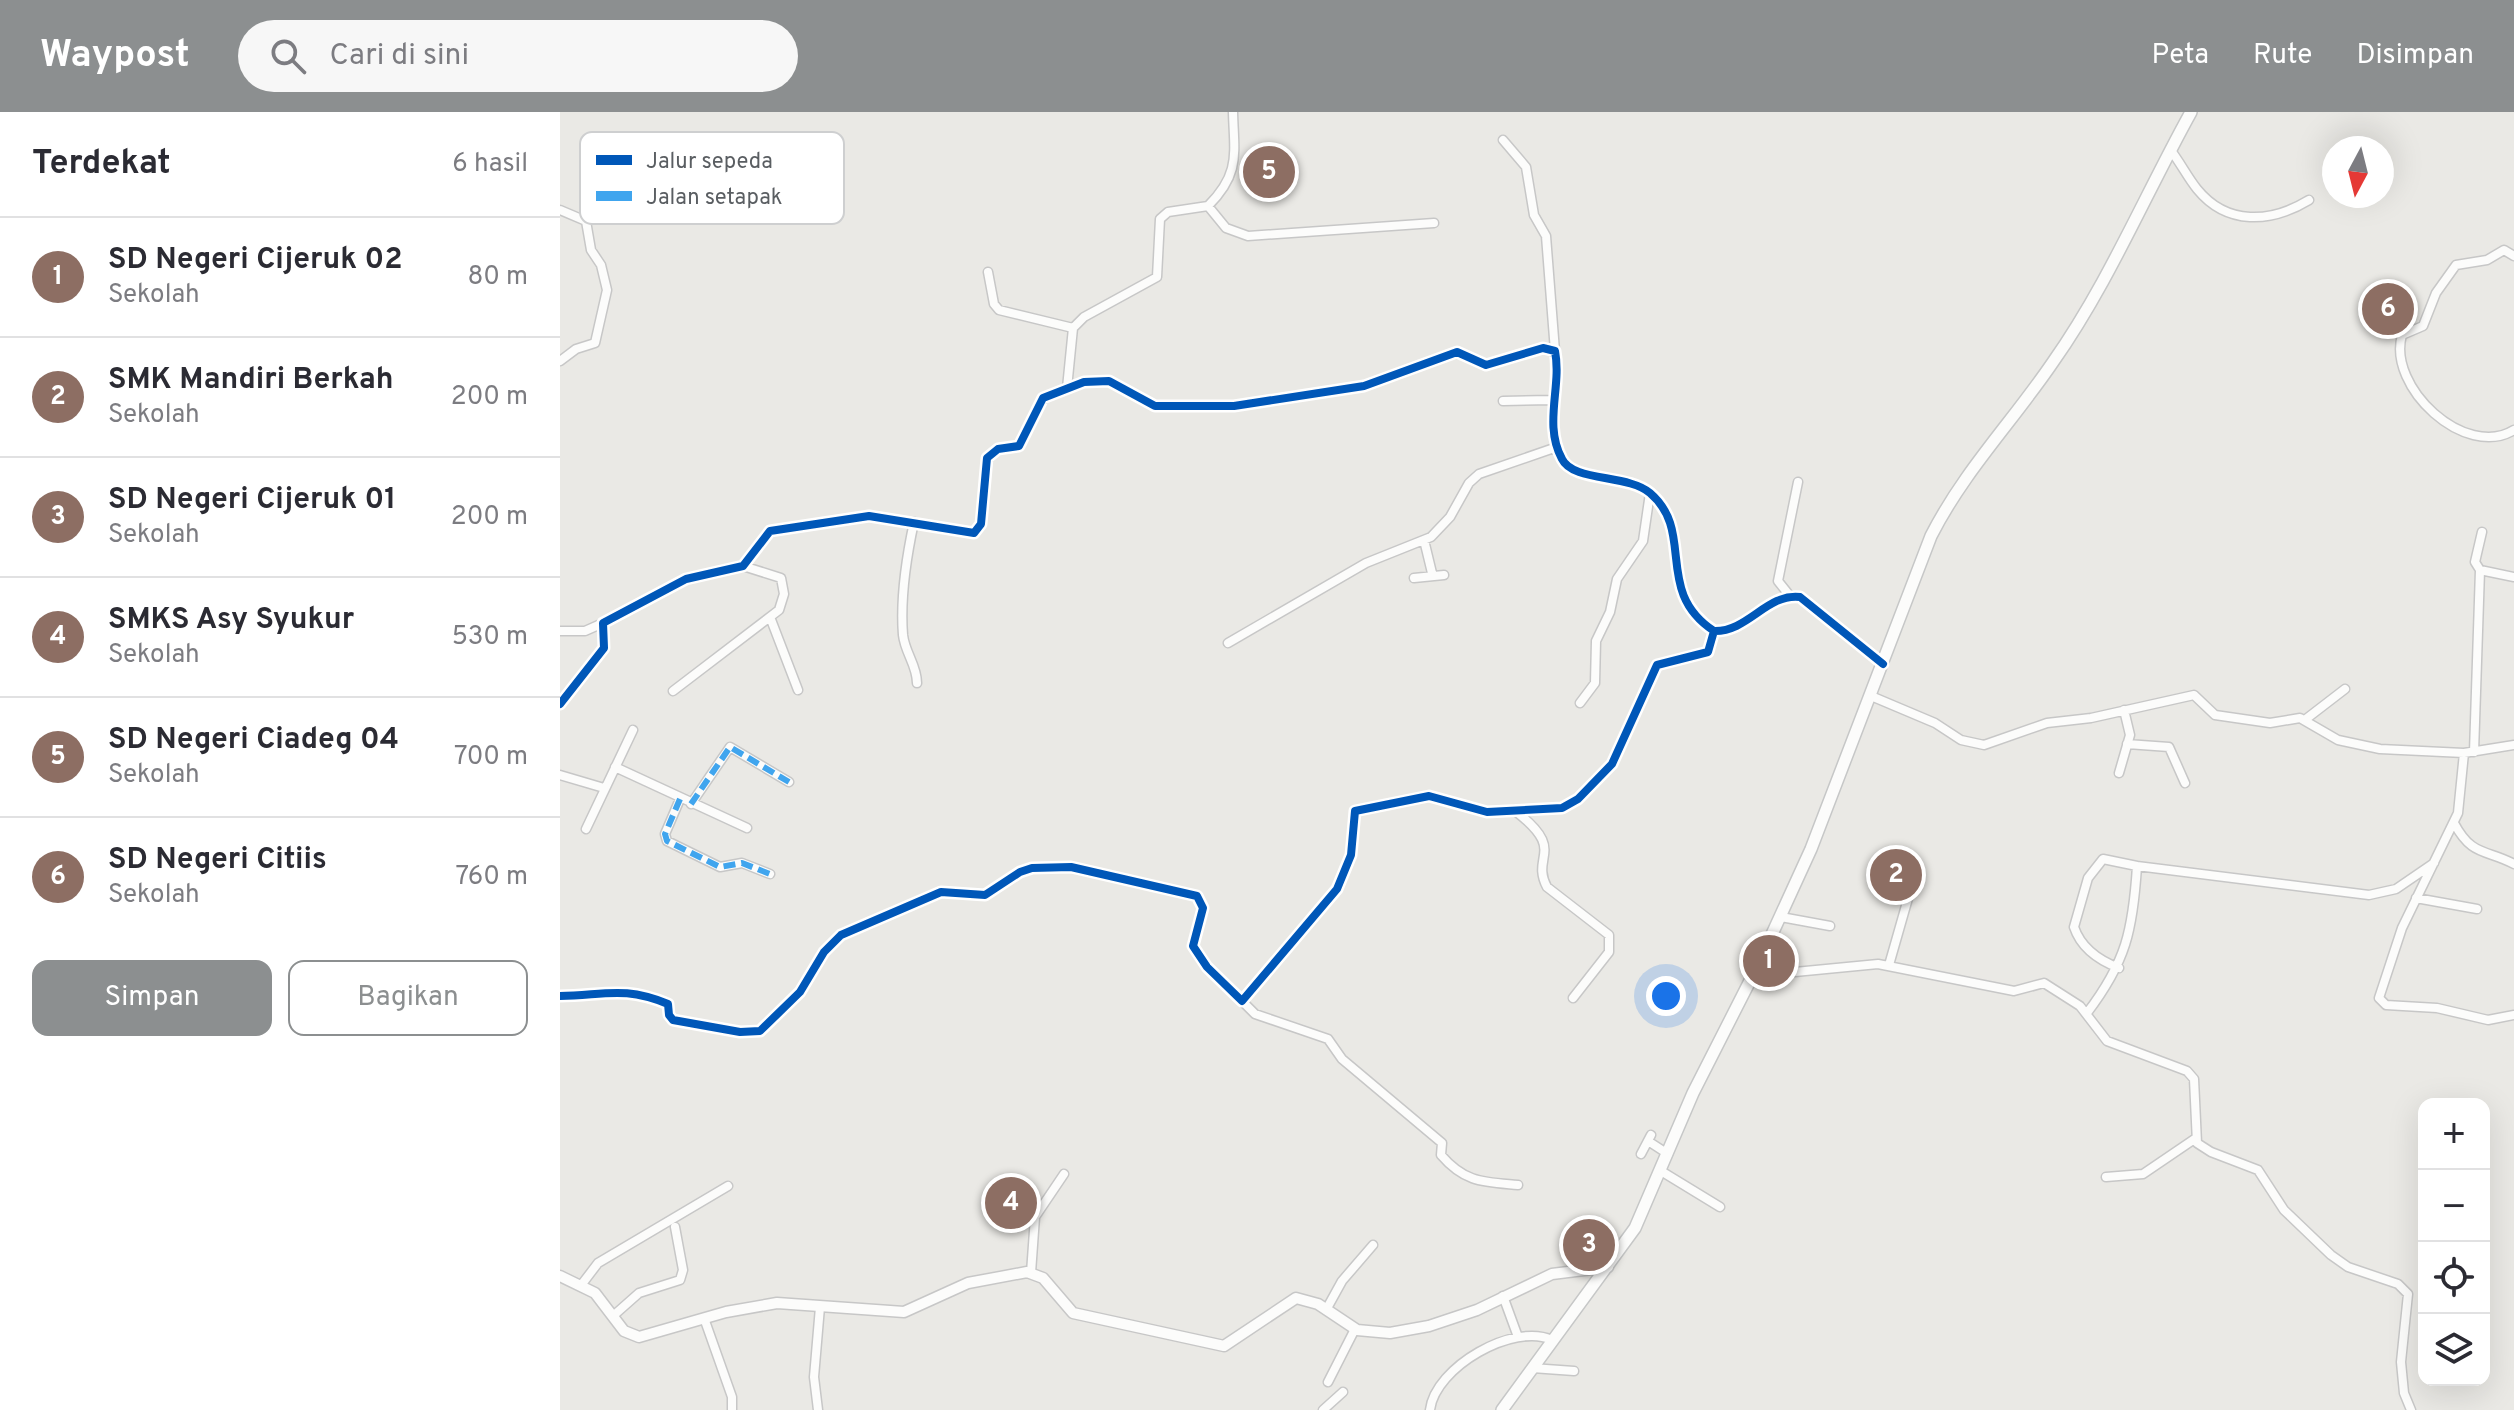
<!DOCTYPE html>
<html lang="id">
<meta charset="utf-8">
<style>
body{margin:0;font-family:Overpass,sans-serif;background:#f7f7f7;color:#2b2b33}
.controls{position:absolute;right:24px;bottom:24px;display:grid;overflow:hidden;border-radius:16px;box-shadow:0 8px 32px #0002}
.controls button{width:72px;height:72px;display:grid;place-items:center;padding:0;border:0;border-bottom:2px solid #e1e1e2;background:#fff;color:#2b2b33;font:40px sans-serif}
.compass{position:absolute;left:1762px;top:24px;width:72px;height:72px;border-radius:50%;background:#fff;box-shadow:0 8px 32px #0002;rotate:187deg}
.you{position:absolute;left:1106px;top:884px;width:28px;height:28px;margin:-20px;border:6px solid #fff;border-radius:50%;background:#1a73e8;box-shadow:0 0 0 12px #1a73e833}
.badge{display:grid;place-items:center;width:52px;height:52px;border-radius:50%;background:#8c8f90;color:#fff;font-size:26px;font-weight:700}
.pin{position:absolute;translate:-50% -50%;border:4px solid #fff;box-shadow:0 2px 8px #0006}
.list{margin:0;padding:0;list-style:none}
h2{display:flex;justify-content:space-between;align-items:center;height:104px;margin:0;padding:0 32px;font-size:34px}
h2 small{font-size:26px;font-weight:400;color:#7c7c81}
.list li{display:grid;grid-template-columns:52px 1fr auto;gap:24px;align-items:center;box-sizing:border-box;height:120px;padding:0 32px;border-top:2px solid #e1e1e2}
.list b{display:block;font-size:30px;white-space:nowrap}
.list p{margin:0;font-size:26px;white-space:nowrap;color:#7c7c81}
.list em{font-size:26px;font-style:normal;color:#7c7c81}
.actions{display:flex;gap:16px;padding:24px 32px}
.actions a{flex:1;padding:18px 0;border:2px solid #8c8f90;border-radius:16px;text-align:center;font-size:28px;color:#8c8f90}
.actions .main{background:#8c8f90;color:#fff}
.icon{flex:none;width:44px;height:44px;fill:none;stroke:currentColor;stroke-width:2;stroke-linecap:round;stroke-linejoin:round}
.map{position:relative;flex:none;width:1954px;height:1298px;overflow:hidden}
header{display:flex;align-items:center;gap:48px;box-sizing:border-box;height:112px;padding:0 40px;background:#8c8f90;color:#fff}
header strong{font-size:38px}
nav{display:flex;gap:44px;margin-inline-start:auto;font-size:28px}
.search{width:560px;height:72px;background:#f7f7f7;display:flex;align-items:center;gap:20px;box-sizing:border-box;padding:0 28px;border-radius:44px;color:#7c7c81;font-size:30px}
main{display:flex}
aside{flex:1;background:#fff}
.map>svg:first-child{display:block}
.lines{fill:none;stroke-linecap:round;stroke-linejoin:round}
.minor-casing{stroke:#c7c7c7;stroke-width:11}
.tertiary-casing{stroke:#c7c7c7;stroke-width:13}
.secondary-casing{stroke:#c6c7c7;stroke-width:14}
.minor{stroke:#fcfcfb;stroke-width:8}
.tertiary{stroke:#fcfcfb;stroke-width:10}
.secondary{stroke:#fcfcfb;stroke-width:11}
.quiet{stroke:#40a5ee;stroke-width:6;stroke-dasharray:12 6;stroke-linecap:butt}
.cycleway-casing{stroke:#fff;stroke-width:13}
.cycleway{stroke:#0057b8;stroke-width:8}
.key{fill:#fff;stroke:#cecfd0;stroke-width:2}
.key-label{font-size:22px;fill:#5a5e62}
</style>
<header>
<strong>Waypost</strong>
<div class="search"><svg class="icon" aria-label="search" viewBox="0 0 24 24"><circle cx="10" cy="10" r="6"/><path d="M15 15l6 6"/></svg>Cari di sini</div>
<nav><a>Peta</a><a>Rute</a><a>Disimpan</a></nav>
</header>
<main>
<aside>
<h2>Terdekat<small>6 hasil</small></h2>
<ul class="list">
<li><span class="badge" style="background:#8d6e63">1</span><div><b>SD Negeri Cijeruk 02</b><p>Sekolah</p></div><em>80 m</em></li>
<li><span class="badge" style="background:#8d6e63">2</span><div><b>SMK Mandiri Berkah</b><p>Sekolah</p></div><em>200 m</em></li>
<li><span class="badge" style="background:#8d6e63">3</span><div><b>SD Negeri Cijeruk 01</b><p>Sekolah</p></div><em>200 m</em></li>
<li><span class="badge" style="background:#8d6e63">4</span><div><b>SMKS Asy Syukur</b><p>Sekolah</p></div><em>530 m</em></li>
<li><span class="badge" style="background:#8d6e63">5</span><div><b>SD Negeri Ciadeg 04</b><p>Sekolah</p></div><em>700 m</em></li>
<li><span class="badge" style="background:#8d6e63">6</span><div><b>SD Negeri Citiis</b><p>Sekolah</p></div><em>760 m</em></li>
</ul>
<div class="actions"><a class="main">Simpan</a><a>Bagikan</a></div>
</aside>
<div class="map">
<svg width="1954" height="1298" viewBox="0 0 1954 1298">
<rect width="100%" height="100%" fill="#eae9e5"/>
<g class="lines">
<g class="minor-casing">
<path id="minor" d="M943,28l23,27 8,48 12,21 9,115
M1612,40c9,12 16,26 25,37 30,37 74,34 112,11
M648,94l18,22 22,8 186,-13
M0,98l26,11 5,29 10,15 6,25 -12,53 -19,6 -16,12
M1954,144l-10,-6 -17,10 -31,5 -20,28 -13,33 -21,9c-15,52 63,125 112,95
M428,160l6,32 5,6 74,18
M507,276l6,-60 11,-11 73,-40 3,-58 8,-7 40,-6c33,-33 26,-53 25,-94
M943,289l49,-1
M354,410c-8,37 -14,75 -11,113 2,18 14,30 14,48
M864,428l8,33
M1920,458l34,7
M854,466l30,-3
M1230,484l-12,-15 20,-99
M210,505l28,73
M0,519h25l18,-8
M668,531l138,-80 65,-26 19,-20 19,-34 10,-9 78,-27
M113,579l106,-81 5,-16 -3,-16 -38,-12
M1311,584l64,27 26,17 23,5 63,-22 44,-5 103,-23 21,20 55,8 30,-5 38,22 42,9 84,4 50,-8
M1020,591l15,-20 1,-42 14,-29 7,-33 26,-38 7,-48
M0,592l44,-56 -1,-25 83,-44 57,-13 27,-35 99,-15 105,17 7,-9 6,-66 11,-9 21,-3 24,-48 41,-16 25,-1 46,25h79l130,-20 93,-34 29,13 57,-17 12,3c7,36 -12,73 7,108 11,23 66,15 88,34 46,39 3,98 64,138 34,1 53,-38 86,-34l83,67
M1746,607l39,-30
M1567,632l42,3 16,36
M1914,640l6,-182 -5,-8 7,-30
M1904,641l-6,60 -56,115 -23,70 7,7 51,3 51,12 26,-5
M55,655l132,61
M1559,661l11,-38 -6,-25
M0,663l44,13
M120,687l-15,35 2,7 53,26 22,-4 28,11
M131,692l39,-57 59,35
M954,698c54,41 16,45 33,77l62,48v17l-36,46
M1894,711c18,34 32,26 60,41
M26,717l47,-99
M1577,754l232,29 27,-6 38,-26
M1856,786l61,11
M1221,805l49,9
M1329,853l22,-77
M1197,855l38,5 83,-8 136,27 30,-8 36,23 27,35 80,30 7,8 3,64 14,9 47,18 26,40 47,45 17,12 50,17 10,10 -7,68 3,31 7,17
M0,884c46,-1 64,-10 108,8l1,11 4,5 67,12 20,-1 40,-39 24,-40 17,-17 100,-43 44,3 35,-23 12,-4 39,-1 126,29 6,12 -10,38 14,21 35,34 95,-112 14,-34 4,-44 74,-15 58,16 75,-4 16,-9 34,-35 45,-99 51,-13 6,-21
M682,889l13,13 73,25 14,20 100,84 -1,12c24,28 43,27 77,30
M1527,901c39,-51 46,-83 50,-147l-34,-7 -15,19 -14,49c7,21 24,33 45,41
M1088,1029l20,13
M1081,1042l10,-19
M1101,1059l59,36
M1546,1065l37,-3 53,-36
M471,1161l4,-56 29,-43
M22,1172l16,-21 130,-77
M943,1184l15,41
M766,1198l16,-29 31,-36
M53,1204l26,-23 41,-13 3,-10 -8,-43
M144,1206l28,79v13
M972,1256l42,3
M768,1270l27,-53
M258,1298l-4,-33 6,-70
M763,1298l20,-18
M870,1298c5,-43 84,-88 122,-70"/>
</g>
<g class="tertiary-casing">
<path id="tertiary" d="M0,1164l35,17 29,38 15,6 87,-25 51,-9 127,9 64,-29 59,-11 16,6 30,35 151,33 72,-48 22,6 39,26 33,3 39,-7 48,-16 75,-36 56,-7"/>
</g>
<g class="secondary-casing">
<path id="secondary" d="M942,1298l133,-182 58,-135 64,-126 54,-118 120,-313c33,-65 82,-115 122,-174 55,-78 92,-167 138,-250"/>
</g>
<use href="#minor" class="minor"/>
<use href="#tertiary" class="tertiary"/>
<use href="#secondary" class="secondary"/>
<path class="quiet" d="M120,687l-15,35 2,7 53,26 22,-4 28,11
M131,692l39,-57 59,35"/>
<g class="cycleway-casing">
<path id="cycleway" d="M0,592l44,-56 -1,-25 83,-44 57,-13 27,-35 99,-15 105,17 7,-9 6,-66 11,-9 21,-3 24,-48 41,-16 25,-1 46,25h79l130,-20 93,-34 29,13 57,-17 12,3c7,36 -12,73 7,108 11,23 66,15 88,34 46,39 3,98 64,138 34,1 53,-38 86,-34l83,67
M0,884c46,-1 64,-10 108,8l1,11 4,5 67,12 20,-1 40,-39 24,-40 17,-17 100,-43 44,3 35,-23 12,-4 39,-1 126,29 6,12 -10,38 14,21 35,34 95,-112 14,-34 4,-44 74,-15 58,16 75,-4 16,-9 34,-35 45,-99 51,-13 6,-21"/>
</g>
<use href="#cycleway" class="cycleway"/>
</g>
<rect x="20" y="20" width="264" height="92" rx="12" class="key"/>
<rect x="36" y="43" width="36" height="10" fill="#0057b8"/>
<rect x="36" y="79" width="36" height="10" fill="#40a5ee"/>
<g class="key-label">
<text x="86" y="56">Jalur sepeda</text>
<text x="86" y="92">Jalan setapak</text>
</g>
</svg>
<div class="controls">
<button>+</button>
<button>−</button>
<button><svg class="icon" aria-label="locate" viewBox="0 0 24 24"><circle cx="12" cy="12" r="6"/><path d="M12 2v4M12 18v4M2 12h4M18 12h4"/></svg></button>
<button><svg class="icon" aria-label="layers" viewBox="0 0 24 24"><path d="M12 4l9 5-9 5-9-5zM3 14l9 5 9-5"/></svg></button>
</div>
<svg class="compass" viewBox="-18 -18 36 36"><path d="M0-13l5 13h-10z" fill="#e53935"/><path d="M0 13l5-13h-10z" fill="#7c7c81"/></svg>
<div class="you"></div>
<div class="pin badge" style="left:1209px;top:849px;background:#8d6e63">1</div>
<div class="pin badge" style="left:1336px;top:763px;background:#8d6e63">2</div>
<div class="pin badge" style="left:1029px;top:1133px;background:#8d6e63">3</div>
<div class="pin badge" style="left:451px;top:1091px;background:#8d6e63">4</div>
<div class="pin badge" style="left:709px;top:60px;background:#8d6e63">5</div>
<div class="pin badge" style="left:1828px;top:197px;background:#8d6e63">6</div>
</div>
</main>
